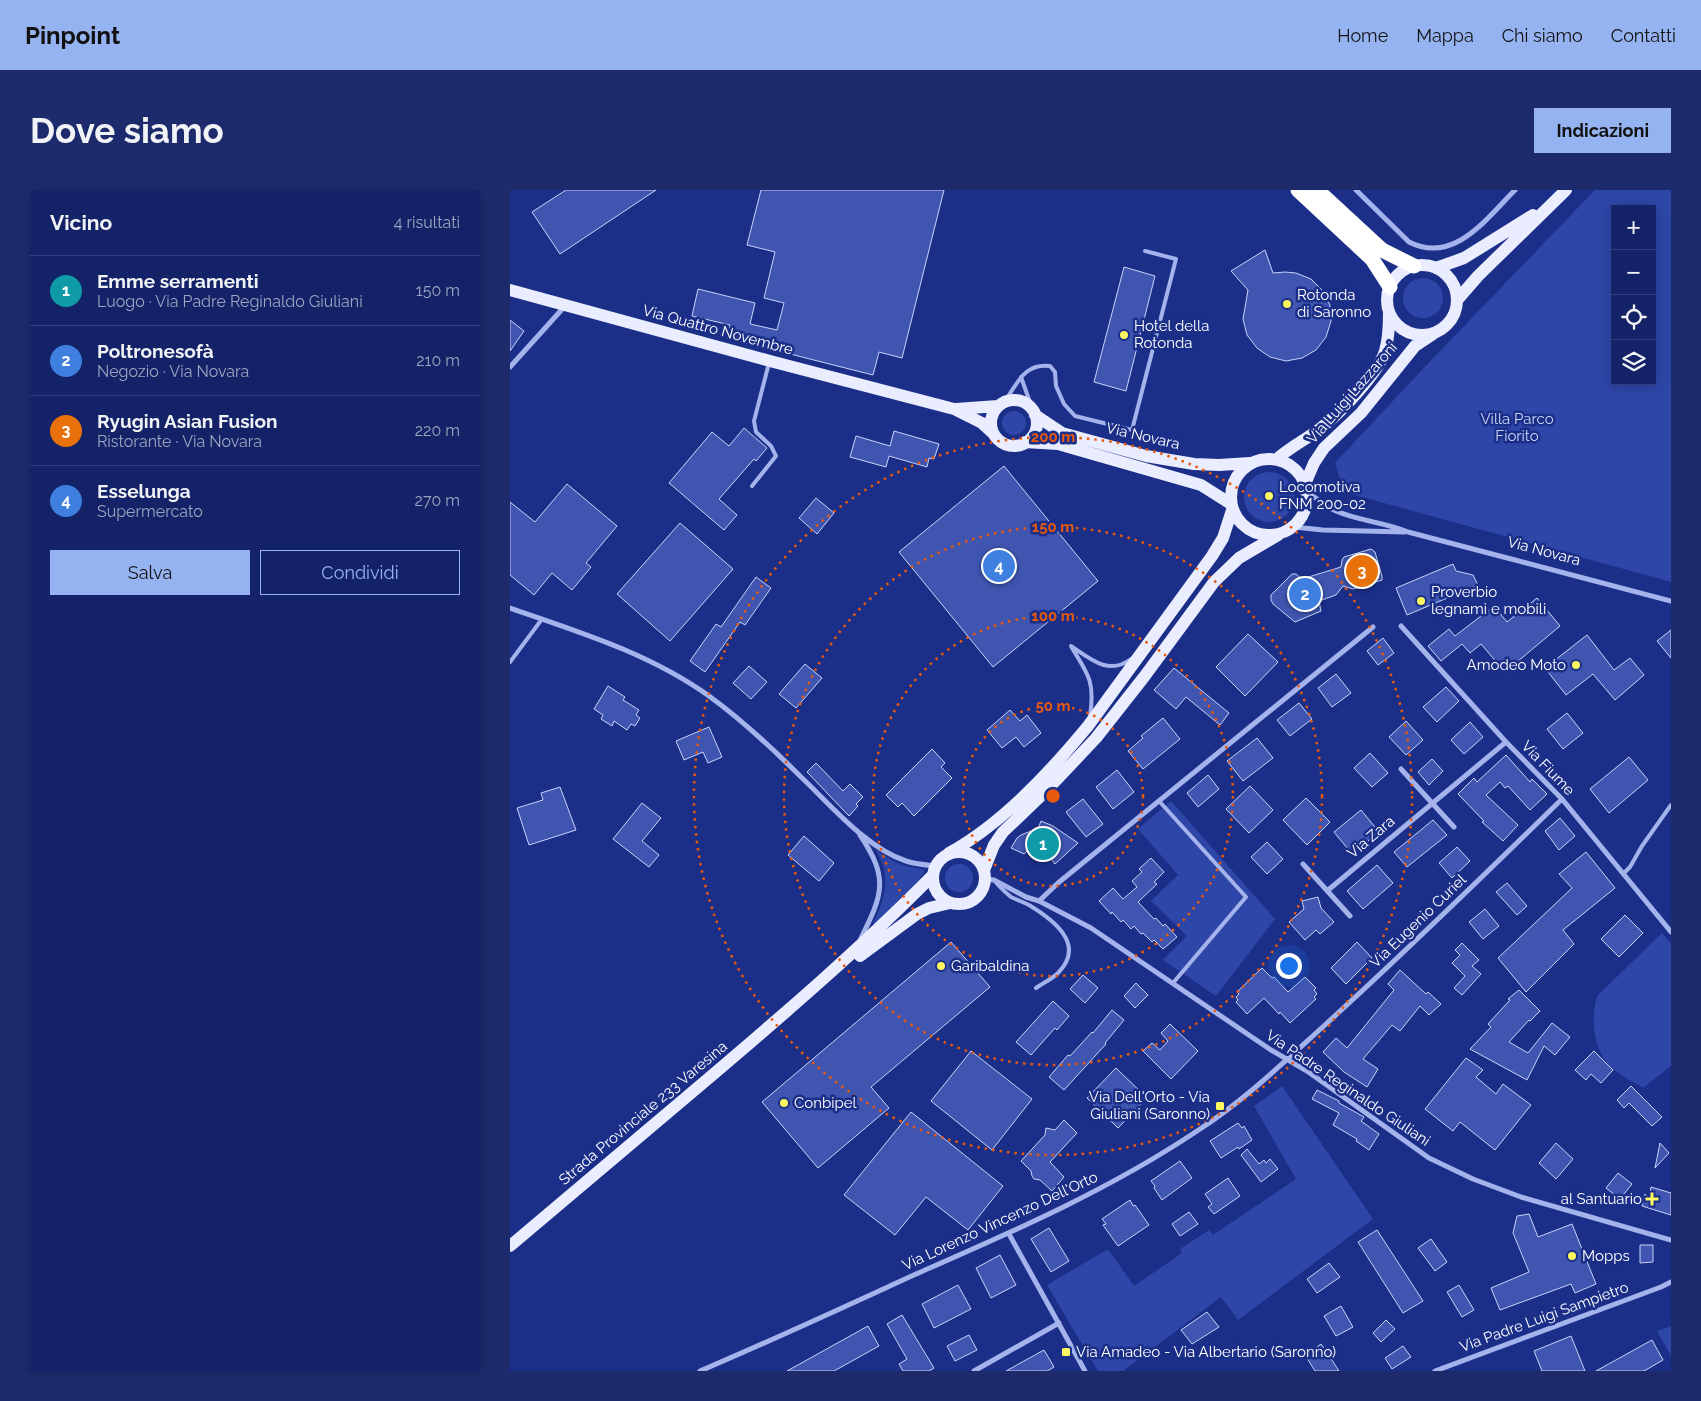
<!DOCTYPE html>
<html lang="it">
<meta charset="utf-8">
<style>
body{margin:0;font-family:Raleway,sans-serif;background:#1d2b6d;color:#f1f3f6}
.controls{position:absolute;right:15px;top:15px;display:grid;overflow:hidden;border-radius:0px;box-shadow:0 2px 12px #0003}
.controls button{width:45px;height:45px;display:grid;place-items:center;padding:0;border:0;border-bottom:1px solid #33407b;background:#142367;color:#f1f3f6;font:25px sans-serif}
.you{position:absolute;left:778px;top:775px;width:18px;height:18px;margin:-12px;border:4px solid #fff;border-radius:50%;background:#1a73e8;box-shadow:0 0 0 8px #1a73e833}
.badge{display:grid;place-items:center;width:32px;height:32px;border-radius:50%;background:#95b2f1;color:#fff;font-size:16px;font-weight:700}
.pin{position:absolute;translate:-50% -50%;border:2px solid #fff;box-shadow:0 1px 5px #0006}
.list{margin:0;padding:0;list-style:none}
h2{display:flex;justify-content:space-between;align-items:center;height:65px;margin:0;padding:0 20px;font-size:21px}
h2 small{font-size:16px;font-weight:400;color:#9da4c0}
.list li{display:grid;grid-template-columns:32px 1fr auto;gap:15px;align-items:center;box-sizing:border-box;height:70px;padding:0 20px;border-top:1px solid #33407b}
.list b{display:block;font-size:19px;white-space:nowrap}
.list p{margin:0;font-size:16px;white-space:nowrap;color:#9da4c0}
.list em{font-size:16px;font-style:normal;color:#9da4c0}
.actions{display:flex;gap:10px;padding:15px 20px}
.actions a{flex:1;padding:11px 0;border:1px solid #95b2f1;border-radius:0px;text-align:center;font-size:18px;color:#95b2f1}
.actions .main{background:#95b2f1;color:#111}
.icon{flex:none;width:28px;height:28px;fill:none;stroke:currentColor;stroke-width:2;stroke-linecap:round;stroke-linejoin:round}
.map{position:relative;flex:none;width:1161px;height:1181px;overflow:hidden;border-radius:0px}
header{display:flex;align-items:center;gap:30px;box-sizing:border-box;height:70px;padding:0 25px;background:#95b2f1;color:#111}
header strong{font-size:24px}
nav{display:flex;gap:28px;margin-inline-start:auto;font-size:18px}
.intro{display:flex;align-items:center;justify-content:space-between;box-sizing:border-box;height:120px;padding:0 30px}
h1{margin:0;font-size:35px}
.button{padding:12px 22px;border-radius:0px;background:#95b2f1;color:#111;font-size:18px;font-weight:700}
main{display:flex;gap:30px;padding:0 30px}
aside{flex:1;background:#142367;border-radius:0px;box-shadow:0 2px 12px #0003}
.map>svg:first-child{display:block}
.green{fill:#2e46a7;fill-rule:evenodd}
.building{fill:#3f55b0;stroke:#cad3f9}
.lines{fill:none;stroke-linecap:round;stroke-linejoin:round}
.service{stroke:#a5b3ed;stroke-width:4}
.minor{stroke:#a5b3ed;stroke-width:5}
.primary{stroke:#eaedff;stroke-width:12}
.motorway{stroke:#fff;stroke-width:15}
.ring{fill:none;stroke:#e8590c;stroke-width:2.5;stroke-dasharray:2.5 5}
.poi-dot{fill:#fef961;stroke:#1b2f89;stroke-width:2}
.labels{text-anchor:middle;stroke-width:5;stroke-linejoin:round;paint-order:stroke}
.poi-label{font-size:15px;fill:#fff;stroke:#1b2f89;text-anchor:start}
.street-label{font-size:15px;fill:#fff;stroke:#1b2f89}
.park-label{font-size:15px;fill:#cad3f9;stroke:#1b2f89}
.centre{fill:#e8590c;stroke:#1b2f89;stroke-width:2.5}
.ring-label{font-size:15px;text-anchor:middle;font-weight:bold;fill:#e8590c;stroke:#1b2f89;stroke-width:5;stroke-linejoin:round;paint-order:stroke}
</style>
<header>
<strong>Pinpoint</strong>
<nav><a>Home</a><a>Mappa</a><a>Chi siamo</a><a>Contatti</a></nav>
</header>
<div class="intro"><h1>Dove siamo</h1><a class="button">Indicazioni</a></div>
<main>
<aside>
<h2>Vicino<small>4 risultati</small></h2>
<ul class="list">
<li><span class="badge" style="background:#0f9aa8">1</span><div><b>Emme serramenti</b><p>Luogo · Via Padre Reginaldo Giuliani</p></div><em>150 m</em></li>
<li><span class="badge" style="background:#3f7fe0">2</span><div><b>Poltronesofà</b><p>Negozio · Via Novara</p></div><em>210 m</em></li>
<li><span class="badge" style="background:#e8710a">3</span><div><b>Ryugin Asian Fusion</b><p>Ristorante · Via Novara</p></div><em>220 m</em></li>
<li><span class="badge" style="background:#3f7fe0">4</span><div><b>Esselunga</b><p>Supermercato</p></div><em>270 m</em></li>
</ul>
<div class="actions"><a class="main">Salva</a><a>Condividi</a></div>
</aside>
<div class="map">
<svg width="1161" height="1181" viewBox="0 0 1161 1181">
<rect width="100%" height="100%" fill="#1b2f89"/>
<path class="green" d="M1085,0h76v392l-327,-90 -9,-29 83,-89zM1105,19h37v172h-37z
M893 108a20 20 0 1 1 40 0a20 20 0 1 1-40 0Z
M492 233a12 12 0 1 1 24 0a12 12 0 1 1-24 0Z
M734 307a25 25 0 1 1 50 0a25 25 0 1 1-50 0Z
M661,611l104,118 -59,77 -53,-36 24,-24 -36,-35 27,-26 -40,-46z
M367,660c18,14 26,16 48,20l-7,11 -44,44 -1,-2c12,-23 19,-49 3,-72z
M435 688a14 14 0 1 1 28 0a14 14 0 1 1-28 0Z
M1152,743l9,11v122l-28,22c-10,-6 -21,-12 -30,-19 -20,-17 -23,-49 -16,-73z
M772,896l91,133 -135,101 -17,-23 -98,74h-25l-51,-86 61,-36 26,37 48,-33 -2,-4 29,-19 4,5 83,-56 -42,-73z
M1161,1136v30l-14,-25z"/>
<path class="building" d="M56,0h90l-96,64 -28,-42z
M251,0h183l-42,168 -23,-6 -6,23 -146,-37 3,-13 -38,-9 6,-27 57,14 -5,21 27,6 7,-27 -20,-5 11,-46 -28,-7z
M755,60l8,23 12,-1 11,1 15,6 12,12 7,14 1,16 -5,16 -10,13 -14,8 -16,3 -16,-4 -13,-9 -10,-13 -4,-16 5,-29 -17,-19z
M614,77l31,9 -29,115 -32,-9z
M0,130l14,11 -14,20z
M234,238l23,20 -11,13 -2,-2 -35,40 18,16 -13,15 -55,-47 43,-51 17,14z
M384,241l45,13 -5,15 -5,-1 -2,9 -38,-11 -3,11 -36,-10 6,-21 34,10z
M494,276l94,115 -105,86 -94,-115z
M57,294l50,42 -31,37 5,4 -19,23 -20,-17 -18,22 -24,-20v-73l25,20z
M306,308l18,15 -17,21 -18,-16z
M170,333l53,46 -63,72 -53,-47z
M861,359l4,3 7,24v4l-29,9 -10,-3 -7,9 -17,6 2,10 -26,11 -22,-18 -2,-4v-5l21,-21h4l6,5 39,-12 1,-7 2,-3z
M943,374l3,7 17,4 5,10 -71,30 -11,-27z
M246,387l15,11 -26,37 -5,-3 -35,50 -15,-11 26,-37 5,3z
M1027,408l23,28 -55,46 -24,-28 -11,9 -8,-9 -21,17 -13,-15 21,-17 6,7 39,-30 13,16z
M1161,440v28l-14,-17z
M738,444l30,28 -33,34 -29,-29z
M1077,445l27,35 16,-12 14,17 -29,25 -22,-26 -27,21 -21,-27z
M873,448l11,15 -16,12 -11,-14z
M295,474l17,14 -26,30 -17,-14z
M239,476l18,16 -16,17 -18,-16z
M664,478l55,45 -9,12 -34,-28 -10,12 -22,-19z
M826,484l15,19 -19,14 -14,-19z
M98,496l17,11 -2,3 16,10 -3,5 4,3 -5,8 -4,-2 -4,6 -13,-9 -2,5 -11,-7 2,-4 -9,-6z
M936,497l13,14 -22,21 -14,-15z
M789,513l13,16 -22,17 -13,-16z
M500,520l10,11 7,-6 14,18 -17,14 -8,-10 -14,11 -15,-18z
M1057,523l16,20 -20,16 -16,-20z
M653,528l17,21 -37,30 -15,-18 15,-13 -2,-2z
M896,531l17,19 -17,15 -17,-18z
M960,532l13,15 -19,17 -13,-14z
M199,537l13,30 -14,6 -5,-11 -19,8 -8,-19z
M747,548l16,20 -30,23 -16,-20z
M422,559l13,14 -4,4 11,11 -38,38 -12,-13 -4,4 -12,-12z
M860,563l18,20 -16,14 -18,-19z
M996,565l24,27 2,-3 15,15 -17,16 -22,-24 -3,2 -5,-6 -14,13 32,30 -15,16 -21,-19 2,-1 -26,-27 16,-16 3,4z
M1119,567l19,23 -39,33 -19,-24z
M922,569l11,12 -14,14 -11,-13z
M306,573l27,28 7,-7 13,13 -7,7 2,2 -9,10 -42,-44z
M607,580l17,22 -21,17 -17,-22z
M698,585l11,14 -21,18 -11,-14z
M740,596l23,24 -24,23 -23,-24z
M50,597l16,43 -47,15 -12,-37 26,-8 -2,-7z
M796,608l24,24 -23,23 -24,-25z
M573,609l20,25 -17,13 -20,-25z
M132,613l19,15 -19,23 17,14 -10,12 -36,-28z
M851,620l18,22 -27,22 -18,-22z
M1050,628l15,18 -16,14 -14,-19z
M923,630l14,15 -40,32 -13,-15z
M531,631l12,5 25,17 -23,21 -16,-19 -9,3 -6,6 -13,-6 6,-10 4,-3 10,-4h6z
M294,646l30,27 -15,18 -31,-26z
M757,652l16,17 -16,15 -16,-17z
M947,657l13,14 -18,17 -13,-15z
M1076,662l29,36 -52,42 11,14 -48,48 -28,-34 74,-70 -13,-14z
M641,668l13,14 -10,10 3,2 -19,18 16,17 2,-1 7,8 2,-2 12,13 -14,12 -9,-9 -2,2 -9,-9 -2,1 -7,-8 -3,3 -8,-9 -2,2 -9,-10 -1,2 -12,-13 14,-13 10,11 14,-12 -5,-6 10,-9 -3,-3z
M867,675l16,18 -30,26 -16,-18z
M997,693l20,23 -10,9 -21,-23z
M808,707l3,11 13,14 -14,12 -4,-4 -11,10 -16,-18 15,-13 -2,-8z
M975,719l14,17 -16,13 -14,-17z
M1115,725l18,18 -24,24 -18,-18z
M441,752l39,45 -119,100 18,21 -71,60 -56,-66z
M847,752l15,16 -26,26 -15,-16z
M952,753l17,17 -7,6 9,8 -19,21 -8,-7 11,-12 -13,-13 8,-8 -5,-5z
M752,778l10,10 2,-1 14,15 17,-15 11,11 -2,2 3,4 -3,3 2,2 -26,24 -10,-11 -1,2 -15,-16 -17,16 -11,-12 2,-2 -2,-3 3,-3 -2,-2z
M890,780l26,24 2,-2 13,12 -12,11 -9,-9 -20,25 -8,-6 -29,34 15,10 -11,18 -23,-15 -21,-20 13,-14 11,10 47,-58 -6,-6z
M573,785l15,13 -13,15 -15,-14z
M626,793l12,12 -13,13 -11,-12z
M1009,800l21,21 -10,10 -1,-1 -20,22 19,11 24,-30 18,14 -15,18 -11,-9 -17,34 -57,-31 21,-22 -3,-3 22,-24 -2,-1z
M543,811l16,15 -12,14 -2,-2 -24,27 -15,-13z
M602,820l12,10 -19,23 1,1 -42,46 -15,-13 19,-22 2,1 22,-24 1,1z
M660,834l28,27 -27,28 -28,-28 9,-8 8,7 8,-9 -7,-8z
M461,861l61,48 -40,51 -61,-49z
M1084,861l19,19 -12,13 -10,-9 -5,6 -11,-10z
M956,868l17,12 -7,7 20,17 7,-10 28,21 -36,45 -35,-28 -7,9 -28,-22z
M606,878l31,30 -29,30 -31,-30z
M1121,896l31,31 -10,9 -23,-23 -5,5 -7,-8z
M807,900l22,11v2l25,14 -3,4 18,13 -10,16 -13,-9 1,-2 -24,-14 6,-12 -27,-14z
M401,922l92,74 -35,44 -42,-33 -31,38 -51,-40z
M554,930l13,13 -27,29 14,15 -12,14 -12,-11 -6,-1 -2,-3 -1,-5 -10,-10 24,-26 1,-7 9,2z
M728,933l4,5 2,-2 8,14 -13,9 -1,-2 -17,11 -11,-17z
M1046,953l17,16 -17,20 -17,-16z
M1150,953l9,10 -14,15z
M737,959l12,15 5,-4 2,3 4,-4 8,10 -17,13 -20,-27z
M670,971l12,17 -30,22 -8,-12 1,-2 -4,-5z
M1108,983l14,11 -12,15 -14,-11z
M718,988l12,18 -26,18 -6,-7 4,-3 -7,-10z
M1141,997l20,6v22l-29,-9 3,-12 4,4z
M620,1010l3,6 2,-1 14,20 -31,21 -15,-21 3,-1 -4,-5z
M679,1022l9,12 -18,12 -8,-12z
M1019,1024l9,23 34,-13 24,60 -21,9 -4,-9 -71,26 -9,-22 38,-16 -16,-39 4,-17z
M539,1038l20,33 -18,11 -20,-33z
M867,1040l46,71 -20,12 -45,-71z
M921,1049l16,23 -12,9 -17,-23z
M1130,1055h13v17l-13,1z
M490,1065l16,30 -25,13 -15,-30z
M819,1073l11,14 -23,16 -10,-14z
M448,1095l13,24 -37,19 -12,-24z
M949,1095l15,25 -12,7 -15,-25z
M831,1116l12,21 -17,9 -12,-20z
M697,1122l12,15 -27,17 -11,-14z
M392,1125l32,53 -5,3h-26l-4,-7 8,-5 -20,-35z
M876,1130l9,9 -14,13 -8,-9z
M358,1136l11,20 -45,25h-47z
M459,1145l8,15 -22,11 -8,-15z
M1061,1146l14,35h-43l-8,-20z
M1142,1150l11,20 -19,11h-48z
M811,1154l9,13 9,14h-24l-10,-16z
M893,1156l8,11 -19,12 -7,-11z
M534,1160l10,17 -7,4h-41z"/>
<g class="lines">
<path class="service" d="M511,187l11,31
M494,212c14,-18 19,-39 46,-36l5,6 1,14 8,18 11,12 57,14 44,-171 -31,-8
M242,296l24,-30 -5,-10 -15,-14 -2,-11 15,-58
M561,456c19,13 38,30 60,13
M562,458c17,27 23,35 18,68
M0,472l32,-43
M649,611l87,96 -73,86
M1113,684l7,-7 12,-21 29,-41
M485,691c4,6 10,11 16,16 6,3 12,5 18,8 23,14 58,39 29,68 -6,6 -15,10 -22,15"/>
<path class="minor" d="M846,0l53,52c45,23 78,-24 106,-52
M0,177l55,-61
M797,301c9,7 18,16 29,20 23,10 48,11 72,21l263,69
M784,337l29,3 82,2
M0,418c69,24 139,45 199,88 33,24 63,52 91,80 30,28 66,72 106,85 9,3 19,4 29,5
M891,436l105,116 56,57 109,133
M891,579l53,58
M350,645c29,43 23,59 1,103
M793,674l47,52
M475,689l9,1 32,17 13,4 52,27 180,122 36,21 122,87 44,21 48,18 150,43
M817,701l179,-149
M529,711l19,-18 315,-256
M499,1044l76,137
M190,1181c73,-31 144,-64 216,-97 96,-42 193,-84 281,-143 47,-30 88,-70 129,-107 81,-73 158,-149 236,-225
M464,1181l85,-48
M925,1181l226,-84 10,-5"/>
<path class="primary" d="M877 110a35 35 0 1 1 70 0a35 35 0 1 1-70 0Z
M926,78l28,-10 69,-43
M0,100l260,71 184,48 28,14 12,11
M948,109l20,-23 88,-86
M481 233a23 23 0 1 1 46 0a23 23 0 1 1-46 0Z
M446,219l42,-3
M525,225l27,18 84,23 48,8 25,1 31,-2
M515,252l33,2 143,41 30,19
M721 307a38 38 0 1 1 76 0a38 38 0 1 1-76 0Z
M767,269c13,-12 30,-20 44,-31 19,-15 57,-54 64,-77 4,-13 4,-26 4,-39
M795,294l9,-21 10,-15 37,-35 54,-67 18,-12
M423 688a26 26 0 1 1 52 0a26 26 0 1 1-52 0Z
M439,663c53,-29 101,-81 139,-127l124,-170 11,-18 9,-28
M474,680l10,-25 9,-13 43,-41 50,-53 48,-61 70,-95 25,-24 39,-23
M350,766l57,-42 12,-6 21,-5
M0,1056c64,-54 129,-109 193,-163 80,-68 156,-133 230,-208"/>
<path class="motorway" d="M788,0l74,69 18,28
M807,0l65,60 32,16"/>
</g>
<g class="ring">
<circle cx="543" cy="606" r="90"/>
<circle cx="543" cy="606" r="180"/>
<circle cx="543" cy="606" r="269"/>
<circle cx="543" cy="606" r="359"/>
</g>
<g class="poi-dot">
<circle cx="777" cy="114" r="5"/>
<circle cx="614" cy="145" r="5"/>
<circle cx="759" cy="306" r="5"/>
<circle cx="911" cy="411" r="5"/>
<circle cx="1066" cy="475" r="5"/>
<circle cx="431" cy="776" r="5"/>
<circle cx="274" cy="913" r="5"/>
<rect x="705" y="911" width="10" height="10" rx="2.5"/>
<path d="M1139.5 1001.5h5v5h5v5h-5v5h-5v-5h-5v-5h5z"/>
<circle cx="1062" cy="1066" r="5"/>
<rect x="551" y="1157" width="10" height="10" rx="2.5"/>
</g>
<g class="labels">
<g class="poi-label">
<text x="787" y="110">Rotonda<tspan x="787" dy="17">di Saronno</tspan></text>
<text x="624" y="141">Hotel della<tspan x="624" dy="17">Rotonda</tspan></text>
<text x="769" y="302">Locomotiva<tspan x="769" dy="17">FNM 200-02</tspan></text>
<text x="921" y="407">Proverbio<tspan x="921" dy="17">legnami e mobili</tspan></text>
<text x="1056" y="480" text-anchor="end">Amodeo Moto</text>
<text x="441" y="781">Garibaldina</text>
<text x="700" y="912" text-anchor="end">Via Dell'Orto - Via<tspan x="700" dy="17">Giuliani (Saronno)</tspan></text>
<text x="284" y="918">Conbipel</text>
<text x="1132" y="1014" text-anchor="end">al Santuario</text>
<text x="1072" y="1071">Mopps</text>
<text x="566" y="1167">Via Amadeo - Via Albertario (Saronno)</text>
</g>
<g class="street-label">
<text transform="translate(208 140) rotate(15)" y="5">Via Quattro Novembre</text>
<text transform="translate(842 203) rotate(-49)" y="5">Via Luigi Lazzaroni</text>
<text transform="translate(633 246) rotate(13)" y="5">Via Novara</text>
<text transform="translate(1034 361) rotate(15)" y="5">Via Novara</text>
<text transform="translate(1038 578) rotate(46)" y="5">Via Fiume</text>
<text transform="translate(861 647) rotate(-40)" y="5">Via Zara</text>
<text transform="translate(908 731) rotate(-44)" y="5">Via Eugenio Curiel</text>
<text transform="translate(838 898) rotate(34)" y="5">Via Padre Reginaldo Giuliani</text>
<text transform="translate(133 923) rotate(-40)" y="5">Strada Provinciale 233 Varesina</text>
<text transform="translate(490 1031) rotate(-25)" y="5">Via Lorenzo Vincenzo Dell'Orto</text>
<text transform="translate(1034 1127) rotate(-20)" y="5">Via Padre Luigi Sampietro</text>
</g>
<g class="park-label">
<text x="1007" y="234">Villa Parco<tspan x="1007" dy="17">Fiorito</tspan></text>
</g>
</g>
<circle cx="543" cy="606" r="8" class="centre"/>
<g class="ring-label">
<text x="543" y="252">200 m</text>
<text x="543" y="342">150 m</text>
<text x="543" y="431">100 m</text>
<text x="543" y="521">50 m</text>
</g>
</svg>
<div class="controls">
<button>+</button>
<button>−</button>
<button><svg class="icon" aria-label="locate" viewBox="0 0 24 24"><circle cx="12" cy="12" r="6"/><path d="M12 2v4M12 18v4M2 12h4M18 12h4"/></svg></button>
<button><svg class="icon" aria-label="layers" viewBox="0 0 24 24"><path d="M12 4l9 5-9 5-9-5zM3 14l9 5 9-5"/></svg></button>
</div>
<div class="you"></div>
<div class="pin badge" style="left:533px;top:654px;background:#0f9aa8">1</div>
<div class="pin badge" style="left:795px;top:404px;background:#3f7fe0">2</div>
<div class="pin badge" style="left:852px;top:381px;background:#e8710a">3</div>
<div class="pin badge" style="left:489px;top:376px;background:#3f7fe0">4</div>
</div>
</main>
